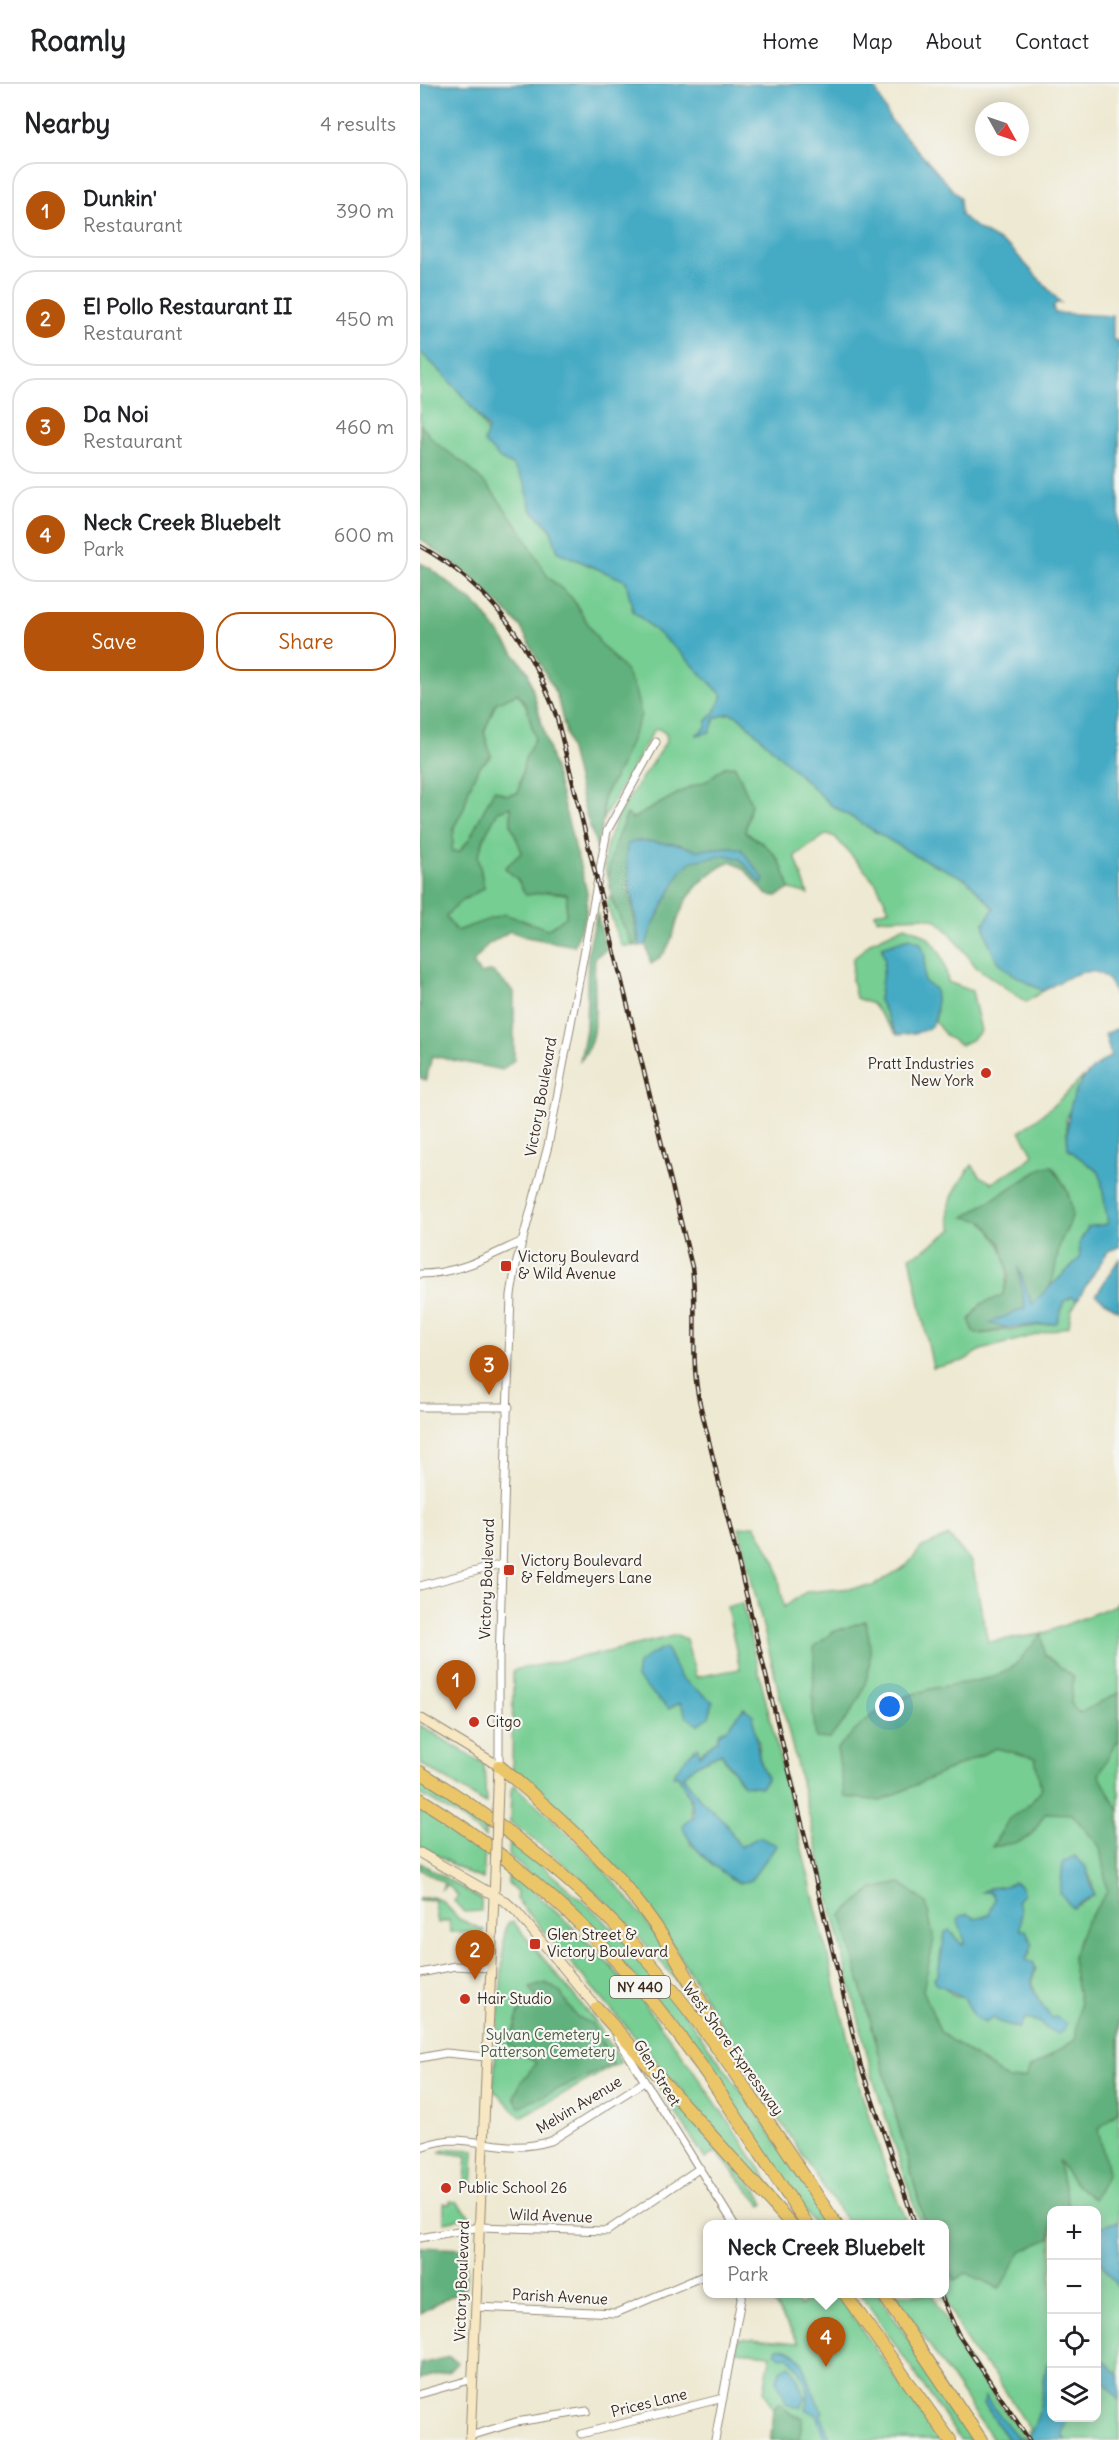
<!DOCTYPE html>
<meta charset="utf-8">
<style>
body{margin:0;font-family:Delius,sans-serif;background:#f6f6f6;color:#202124}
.controls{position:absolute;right:18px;bottom:18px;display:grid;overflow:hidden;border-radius:12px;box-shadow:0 3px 15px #0003}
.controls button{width:54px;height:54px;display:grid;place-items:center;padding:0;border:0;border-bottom:2px solid #e0e0e0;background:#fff;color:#202124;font:30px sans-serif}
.compass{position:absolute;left:555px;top:18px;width:54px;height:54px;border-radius:50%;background:#fff;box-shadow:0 3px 15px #0003;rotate:130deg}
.you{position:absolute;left:470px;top:1623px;width:21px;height:21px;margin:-15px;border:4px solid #fff;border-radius:50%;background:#1a73e8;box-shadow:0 0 0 9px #1a73e833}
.badge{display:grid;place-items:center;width:39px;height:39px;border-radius:50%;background:#b45309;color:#fff;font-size:20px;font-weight:700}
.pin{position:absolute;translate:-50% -50px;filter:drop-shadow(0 2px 3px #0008)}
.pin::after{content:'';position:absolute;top:32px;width:21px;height:18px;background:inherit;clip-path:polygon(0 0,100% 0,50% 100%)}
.popup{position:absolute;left:283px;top:2136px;width:246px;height:78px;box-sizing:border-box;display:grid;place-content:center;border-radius:12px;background:#fff;filter:drop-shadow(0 2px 4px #0005);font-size:20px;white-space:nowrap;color:#757577}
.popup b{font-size:22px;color:#202124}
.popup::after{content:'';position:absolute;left:50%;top:100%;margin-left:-12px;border:12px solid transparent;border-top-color:#fff}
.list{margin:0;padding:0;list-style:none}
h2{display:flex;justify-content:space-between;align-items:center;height:78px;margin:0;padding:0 24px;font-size:26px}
h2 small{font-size:20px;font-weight:400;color:#757577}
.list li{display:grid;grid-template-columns:39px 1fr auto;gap:18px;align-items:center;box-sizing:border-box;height:96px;margin:0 12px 12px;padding:0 12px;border:2px solid #e0e0e0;border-radius:24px}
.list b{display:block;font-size:22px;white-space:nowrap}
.list p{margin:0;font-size:20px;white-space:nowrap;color:#757577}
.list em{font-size:20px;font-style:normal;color:#757577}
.actions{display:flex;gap:12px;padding:18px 24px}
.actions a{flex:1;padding:14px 0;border:2px solid #b45309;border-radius:24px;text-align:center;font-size:21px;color:#b45309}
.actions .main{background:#b45309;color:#fff}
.icon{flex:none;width:33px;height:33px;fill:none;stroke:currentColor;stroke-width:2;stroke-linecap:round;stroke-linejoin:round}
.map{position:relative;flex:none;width:699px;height:2356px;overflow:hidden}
header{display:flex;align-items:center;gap:36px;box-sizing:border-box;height:84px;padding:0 30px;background:#fff;border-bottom:2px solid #e0e0e0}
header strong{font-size:28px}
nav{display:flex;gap:33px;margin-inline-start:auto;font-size:21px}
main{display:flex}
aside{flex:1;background:#fff}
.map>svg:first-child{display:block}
.green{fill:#76ce93;stroke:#587c58;stroke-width:1.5;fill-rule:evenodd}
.forest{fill:#60b17d;stroke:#4e6e4e;stroke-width:1.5;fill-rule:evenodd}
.water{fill:#44aac4;stroke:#406a71;stroke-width:1.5}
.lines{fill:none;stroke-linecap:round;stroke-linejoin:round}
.street-casing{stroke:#948a78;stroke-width:9}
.secondary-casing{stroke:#948a78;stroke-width:11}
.highway-casing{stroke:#948a78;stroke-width:14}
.street{stroke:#fff;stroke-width:7}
.secondary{stroke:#f7e8c3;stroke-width:9}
.highway{stroke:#ebc669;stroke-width:12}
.rail-casing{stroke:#3b2a1e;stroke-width:4.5}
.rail{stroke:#f6f6f2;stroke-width:2;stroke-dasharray:7;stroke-linecap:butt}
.secondary-bridge-casing{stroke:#948a78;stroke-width:11;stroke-linecap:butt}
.secondary-bridge{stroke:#f7e8c3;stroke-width:9}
.poi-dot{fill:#c8321e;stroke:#f6f6f2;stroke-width:2}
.labels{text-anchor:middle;stroke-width:4.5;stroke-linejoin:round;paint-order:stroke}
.shield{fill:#f6f6f2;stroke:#73675e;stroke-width:1.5}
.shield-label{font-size:14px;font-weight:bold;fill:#3b2a1e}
.poi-label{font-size:15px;fill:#3b2a1e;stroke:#f6f6f2;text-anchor:start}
.street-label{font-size:15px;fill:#3b2a1e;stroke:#f6f6f2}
.park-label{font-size:15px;fill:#4d5b41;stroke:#f6f6f2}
</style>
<header>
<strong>Roamly</strong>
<nav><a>Home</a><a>Map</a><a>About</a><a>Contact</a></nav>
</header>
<main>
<aside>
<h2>Nearby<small>4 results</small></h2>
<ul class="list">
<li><span class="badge">1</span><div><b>Dunkin'</b><p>Restaurant</p></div><em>390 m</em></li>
<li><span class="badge">2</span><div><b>El Pollo Restaurant II</b><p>Restaurant</p></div><em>450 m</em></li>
<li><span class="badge">3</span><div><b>Da Noi</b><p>Restaurant</p></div><em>460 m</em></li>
<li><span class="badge">4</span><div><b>Neck Creek Bluebelt</b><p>Park</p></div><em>600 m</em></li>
</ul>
<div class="actions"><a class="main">Save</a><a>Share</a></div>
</aside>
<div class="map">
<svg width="699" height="2356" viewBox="0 0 699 2356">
<rect width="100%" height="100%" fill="#f6f6f2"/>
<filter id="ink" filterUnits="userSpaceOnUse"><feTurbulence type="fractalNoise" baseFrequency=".0167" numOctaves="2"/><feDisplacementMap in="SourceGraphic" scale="12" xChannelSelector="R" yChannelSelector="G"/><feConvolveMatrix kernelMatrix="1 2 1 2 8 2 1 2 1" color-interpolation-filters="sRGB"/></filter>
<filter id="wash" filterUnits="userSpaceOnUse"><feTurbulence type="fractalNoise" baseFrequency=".008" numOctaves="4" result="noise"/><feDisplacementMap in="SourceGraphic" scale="24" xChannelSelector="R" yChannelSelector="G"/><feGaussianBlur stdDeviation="1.35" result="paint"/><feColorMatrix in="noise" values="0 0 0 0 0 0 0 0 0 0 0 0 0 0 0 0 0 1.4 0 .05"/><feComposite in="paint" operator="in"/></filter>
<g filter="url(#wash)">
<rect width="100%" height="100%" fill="#eee9d2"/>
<path class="green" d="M0,268c36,33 62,62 80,107l12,6 13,18 6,26 19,19 8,24 68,29 7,30 50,44 40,41 -8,16 -8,9v6l-9,7h5l12,-16 15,-5 9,4 92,88 85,51 50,23 28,29 33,74 16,9 -17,11 -50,-35 -25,-33 -15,-14 -11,-3 -48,2 -2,-6 14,-4 -13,-26 -41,-46 -8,-3 -32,22 13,38 -18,-5c-10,-32 -16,-40 -45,-57l6,-29 -16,-37 -11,1 -17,14 -19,7 -56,31 -5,-5 -10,24 -10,39c-15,-40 40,-103 60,-137l-1,-6 -7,-5 -5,1 -51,89v-21l18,-33 -52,-93 -149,-199z
M98,609l9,14 8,31 -10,21 -7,34 -11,2 -13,-5 -25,50 -10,12 -7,-1 2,-24 10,-19 5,-20 9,-20 13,-12 -7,-24 12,-30z
M92,723l-1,17 11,28 -17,16 12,11 9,16 22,-3 19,2 -1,23 -18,13 -70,-6 -22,7 -11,-15 16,-15 23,-13 -6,-32 8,-23 12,-22z
M190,812l23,49 5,-5 2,6h-18c-3,-3 -12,-34 -15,-43z
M485,842c29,9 39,26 43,56l24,9 9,40 -8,8 -12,6 -14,-8 -12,-15 2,-12 -13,-29 1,-26 -5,-13 -11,-4 -27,10 3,11 -6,41 18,35 -25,-31 -16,-6 -4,-18 1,-21 18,-17z
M663,993l-17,42 2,30 32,24 8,51 -20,3 -9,17 1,14 -43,44 -5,3 -3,-4 -10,-27 7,34 -37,15 3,-14c29,-14 23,-32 22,-60l9,23 10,3 8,-32v-32l-21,-12 -37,22c21,26 31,42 19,75l-21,8 -11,16 3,11 10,3 73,-11 8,-22 8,-4 5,3 3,-4 -9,15 -2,15 -88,24 -18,11 -30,7 -23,-112 11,-4 32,-23c-13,-21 6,-47 19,-64l9,12 11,6 35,-22 6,-7 -13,-23c23,-16 43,-33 63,-54z
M335,1441l21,38 8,44 22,-15 67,-6 34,-21 15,-18 27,-11 23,27 16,79 54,-8 74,-29 3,-4v620l-22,7 -1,-18h-44l-1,151 -4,4 -8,48 -9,23 -3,-4 3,-2 -35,-55 -21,-21 -16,-29 -15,-31 2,-29 10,15 11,-8 33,16 -52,-158 -46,-247 -28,6 -31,26 83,309h-5l-47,-146 -134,-550zM624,1570l29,23 -2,26 -36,55 -39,-10 -49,23 -53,-70 33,-11 60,-10zM655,1772c12,11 18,23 19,39l-15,10zM591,1801l10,24 -1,22 10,22 -4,7 10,9c-10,19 6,35 16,50l-12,3 -16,-3 -5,9 -26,-10 -17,1 -12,-21 -10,-2 -20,-18 4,-3 3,-24 13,-17 7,11 4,-3 2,-28 7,4 15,-3 7,-15 -5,-8h-7l4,-4z
M322,1519l119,489 25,78 21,54h-59l-83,-126 -89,-148 -43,-62 -45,-51 -76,-64 1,-103 94,-18 70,-17 9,4 10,38 44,-8 -13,-62zM246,1564l14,29 7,40 -7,-14zM324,1624l15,35v14l8,21 -37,-10 -9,-15 -25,12 -13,11 16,22 26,24 15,25 9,-5 23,10 -10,12 -49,2 -11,-14 -12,-8c4,-29 3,-49 -16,-73l12,-9 8,-13 4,6 19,-15 3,-8 9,-5z
M0,1641l64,39 2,40 -66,-41z
M0,1695l66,41 -1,17 -29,-22 -36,-21z
M94,1701c69,59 131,122 174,202l-5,2c-50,-63 -108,-121 -173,-167l1,-32z
M0,1724l65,43 -2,28 -14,-5 -49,-29z
M90,1754l92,80 63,69 79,108 87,129h-17l-161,-229 -144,-140z
M0,1779l61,36v12l-17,1 -10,-11 4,-5 -10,-11 -6,4 3,-6 -25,-14z
M89,1785c45,41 91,82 130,129 55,68 101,143 151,214l1,6 -275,-319 1,-7 -9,-9z
M12,1813l10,4 17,18 25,11 -1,3 -33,-1 -1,-12 -11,3 -4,-24 -14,2v-2z
M93,1838l82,99 26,41 -100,55 -28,-28 12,-160 3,-6z
M230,1988l109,122 5,10 -2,2 -46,-54 -11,7z
M29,2065l25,1 -2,36 -7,-4 2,-26 -28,-4z
M30,2117l7,1 14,15 -27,5v-19l6,1z
M676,2172l23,33v86l-22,-21z
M348,2210h22l10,12 16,-12h21l103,146h-169l2,-31 -9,-19 7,-36 -35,-3 2,-13 61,5z
M441,2210h17l99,146h-17z
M475,2210h38l30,60 63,86 -8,-2 -33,-40 -1,5 24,37h-15z
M677,2291l22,18v47h-58l1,-22h34z"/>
<path class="forest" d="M0,340l16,19 29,21 26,26 29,39 28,48 24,21 28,45 25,27 10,20 6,25 -20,50 -18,33v21l-6,29 -13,-40 -27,-112 -37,-70 -52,-52 -48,-35z
M0,479l10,5 50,40 48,64 59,220 -1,23 -12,31 -48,-9 -16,-6 -23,14 -14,18 7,11 12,-3 22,21v68l-12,10 -70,-14 -6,24 -6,-2zM98,609l9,14 8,31 -10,21 -7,34 -11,2 -13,-5 -25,50 -10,12 -7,-1 2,-24 10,-19 5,-20 9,-20 13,-12 -7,-24 12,-29zM91,723v17l11,28 -17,16 12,11 9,16 22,-3 19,2 -1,23 -18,12 -44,-15 -48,17 -10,-15 15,-15 23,-13 -6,-32 8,-23 12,-22z
M315,682l16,37 -6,29c29,17 35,25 45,57l-13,7 -10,-1 -22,-25 -14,-9c-20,10 -36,23 -47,44 -12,22 -9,45 -33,59l-5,-19 6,-18 29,-56 11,-10 34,-6 14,4 22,24 -21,-34 -11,-2 -35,3 -17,-6 -50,38 10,58 -5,6c-29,-61 -33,-68 -6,-132l5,5 56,-31 19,-7 17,-14z
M177,829l9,37 -11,7c-3,32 8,79 -15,104l6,-32 2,-77z
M632,1082c11,16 19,28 20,47 1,10 -9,21 -12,31 -6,22 -3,48 -28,61l-13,-31 7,34 -36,15 18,5 -25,6 -10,-2 -3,-12 11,-16 21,-8 7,-21 -8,-31 -18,-23 -19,-4 80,-50z
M445,1537c11,35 4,67 -18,97 -5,7 -12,12 -17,21l-14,-1 -3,-26 1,-65 19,-15z
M622,1550l2,20 29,23 -2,26 8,10 40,-20v48l-4,2 -16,32 20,36v299l-21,20 10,42 -14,27 -19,-15 -17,-23 12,49h-18l-1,28 -30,13 -21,37 -34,-15 -11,7 -10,-15 -1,-41h-19l-83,-309 31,-26 28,-6 25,20 8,37 -11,50 18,43 68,47 16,-2 5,-10 45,-28 5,-36 -8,-45 13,-35 22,-32 -7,-45 -28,-33 -27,-1c-17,32 -19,27 -53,34l17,-28 22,-16 10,-14 -6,-31 -39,-10 -115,53 -36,-4 -8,-48c29,-31 48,-48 90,-59 29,-8 58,-6 84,-22 11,-8 21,-24 31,-34z
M126,1899l14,9 16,24 16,8 22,40 -95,43 -5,-10 6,-13 16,-21 -27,-18 10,-33 21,-9 -10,-15z
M0,2163l43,2 3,17 -1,22 -45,25z
M29,2273l9,5 -10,10 -28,7v-15z
M359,2318l12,12 12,4 -4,22h-28l2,-31z"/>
<path class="water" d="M0,0h453l17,35 70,79 1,17 18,15 31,17 51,56h-5l-3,4 2,6 58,3v24l6,1v662c-4,-8 -7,-21 -14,-26 -17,-15 -46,5 -62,14 -37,-21 -51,-23 -59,-68l10,-15 -28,-29 -50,-23 -85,-51 -92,-88 -9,-4 -15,5 -5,14 -14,3 10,-8 1,-6 8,-9 8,-16 -40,-41 -50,-44 -7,-30 -68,-29 -8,-24 -19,-19 -6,-26 -13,-18 -12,-6 -16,-17 4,-13c-20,-29 -42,-54 -68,-77z
M217,757l41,3 17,6 35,-3 11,2 23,30 -2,5 -22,-25 -14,-4 -34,6 -11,10 -29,56 -6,18 -6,1 -14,-88 1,-14z
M489,854l11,4 5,13 -1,26 11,8c4,38 0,43 -38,46l-18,-35 6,-41 -3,-12z
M699,944v219l-11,4 -31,49 -5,-3 -8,4 -7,22 -49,5 -19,-5 36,-15 -7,-41 14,37 48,-46 -1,-14 9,-17 20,-3 -8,-51 -32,-24c-3,-42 5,-71 43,-93l-6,-22z
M699,1175v52l-23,-16z
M246,1564l14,29 33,25 -4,15 -11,8 -11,-8 -7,-14 -11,6 -33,-31 2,-14 13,-10z
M324,1624l9,7 6,42 8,22 -6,8 -18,-2 -22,-32 -25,12 -13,11 16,22 26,24 15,25 19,-10 18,8 -27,36 -12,2c-19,-12 -51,-37 -55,-58l11,-9 -3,-16 -12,-24h-6c1,-4 21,-28 25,-29l1,8 18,-15 3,-8 9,-5z
M655,1772l11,11 8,28 -22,13 -12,-15 3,-31z
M594,1798l7,4 2,8 -6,7 4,8 -1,21h6l6,15 -6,15 8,3c3,8 -3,11 -2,20 1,13 13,25 20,36l4,-3 10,8 -2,7 -6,3 -13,-6 -5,-6 -15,-3 -6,9 -20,-6 -6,-4 -8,5 -9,-4 -12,-21c-11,-3 -16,-12 -27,-13l-3,-7 4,-3 7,-43 4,-2 13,15 3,-3 -7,-21 2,-5 7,-2 7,4 15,-3 6,-16 -4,-7h-9c10,-7 24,-3 32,-10z
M699,2137v68l-22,-33 -1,-28z
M357,2264c33,-2 30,45 46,63l-2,4 10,25h-5l-9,-25 -11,-6c7,-18 -5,-41 -18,-53l-6,1 -7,-4z
M677,2270l22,21v25l-13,-16 -9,-5z
M631,2277l1,57h15l-5,16 4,6h-42c17,-10 18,-56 23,-75z
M370,2281c9,8 8,23 16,33l-5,10 -15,-5 -9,-24 3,-9z
M565,2313l33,41 3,2h-13l-24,-37z"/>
</g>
<g filter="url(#ink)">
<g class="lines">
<g class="street-casing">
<path id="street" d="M0,1190c38,0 69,-18 103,-33
M0,1323h89
M0,1502l83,-22
M79,1682v-106l12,-365 5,-30 32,-119 59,-315 49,-89
M0,1889l35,-7 35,2
M197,1953l117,187
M0,1974l26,-5 40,4
M0,2063c10,-3 22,-7 33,-7 38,1 58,13 98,1l93,-59
M0,2154l60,-11 127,4 93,-63
M56,2223l140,6 92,-39
M0,2310l53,-15
M161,2350l142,-36
M50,2352l46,-14 71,-11
M295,2356l27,-146"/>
</g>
<g class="secondary-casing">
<path id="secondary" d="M0,1634l79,48 -1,22
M0,1769l86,49 11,10 80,96
M50,2356l25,-566"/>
</g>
<g class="highway-casing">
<path id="highway" d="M79,1682c54,45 105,90 148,148 33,44 58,97 85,145
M0,1688c72,45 140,95 199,157 85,88 149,194 217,295
M0,1715c86,53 160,118 226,195 60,71 109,153 161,230
M177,1924l194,216
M425,2210l105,146
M463,2210l98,146"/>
</g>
<use href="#street" class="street"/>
<use href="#secondary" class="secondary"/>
<use href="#highway" class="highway"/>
<g class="rail-casing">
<path id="rail" d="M0,462c70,39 111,98 137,172l135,549c6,44 -2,89 7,133l162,667 54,157
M520,2210l18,40 71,106"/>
</g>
<use href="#rail" class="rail"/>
<g class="secondary-bridge-casing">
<path id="secondary-bridge" d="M75,1790l3,-86"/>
</g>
<use href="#secondary-bridge" class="secondary-bridge"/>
</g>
</g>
<g class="poi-dot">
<circle cx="566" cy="989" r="6"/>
<rect x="80" y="1176" width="12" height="12" rx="3"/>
<rect x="83" y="1480" width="12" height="12" rx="3"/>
<circle cx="54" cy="1638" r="6"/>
<rect x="109" y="1854" width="12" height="12" rx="3"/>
<circle cx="45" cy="1915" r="6"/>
<circle cx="26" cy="2104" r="6"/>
</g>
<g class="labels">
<rect class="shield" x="190" y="1892" width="60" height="22" rx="4.5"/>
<g class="shield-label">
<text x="220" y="1908">NY 440</text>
</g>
<g class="poi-label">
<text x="554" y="985" text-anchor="end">Pratt Industries<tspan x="554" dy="17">New York</tspan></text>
<text x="98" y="1178">Victory Boulevard<tspan x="98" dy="17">&amp; Wild Avenue</tspan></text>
<text x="101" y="1482">Victory Boulevard<tspan x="101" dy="17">&amp; Feldmeyers Lane</tspan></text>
<text x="66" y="1643">Citgo</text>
<text x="127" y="1856">Glen Street &amp;<tspan x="127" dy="17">Victory Boulevard</tspan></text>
<text x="57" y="1920">Hair Studio</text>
<text x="38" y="2109">Public School 26</text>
</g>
<g class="street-label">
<text transform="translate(121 1013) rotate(-80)" y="5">Victory Boulevard</text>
<text transform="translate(67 1495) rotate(-88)" y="5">Victory Boulevard</text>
<text transform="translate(313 1965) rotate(54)" y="5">West Shore Expressway</text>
<text transform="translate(237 1989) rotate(58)" y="5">Glen Street</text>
<text transform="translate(159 2021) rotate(-31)" y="5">Melvin Avenue</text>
<text transform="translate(131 2132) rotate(2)" y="5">Wild Avenue</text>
<text transform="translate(42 2197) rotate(-88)" y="5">Victory Boulevard</text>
<text transform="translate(140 2213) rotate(3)" y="5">Parish Avenue</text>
<text transform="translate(229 2319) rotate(-14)" y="5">Prices Lane</text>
</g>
<g class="park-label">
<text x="128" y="1956">Sylvan Cemetery -<tspan x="128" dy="17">Patterson Cemetery</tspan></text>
</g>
</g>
</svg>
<div class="controls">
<button>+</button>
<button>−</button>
<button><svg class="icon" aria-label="locate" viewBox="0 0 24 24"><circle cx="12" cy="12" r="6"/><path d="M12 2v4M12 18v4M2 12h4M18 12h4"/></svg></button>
<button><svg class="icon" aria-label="layers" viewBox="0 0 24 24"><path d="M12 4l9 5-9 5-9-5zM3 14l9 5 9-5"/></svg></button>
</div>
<svg class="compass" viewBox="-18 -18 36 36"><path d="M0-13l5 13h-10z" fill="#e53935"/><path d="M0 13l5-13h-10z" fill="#757577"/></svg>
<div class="you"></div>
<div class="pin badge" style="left:36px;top:1626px">1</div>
<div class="pin badge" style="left:55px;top:1896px">2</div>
<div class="pin badge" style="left:69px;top:1311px">3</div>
<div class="pin badge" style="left:406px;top:2283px">4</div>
<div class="popup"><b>Neck Creek Bluebelt</b>Park</div>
</div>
</main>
